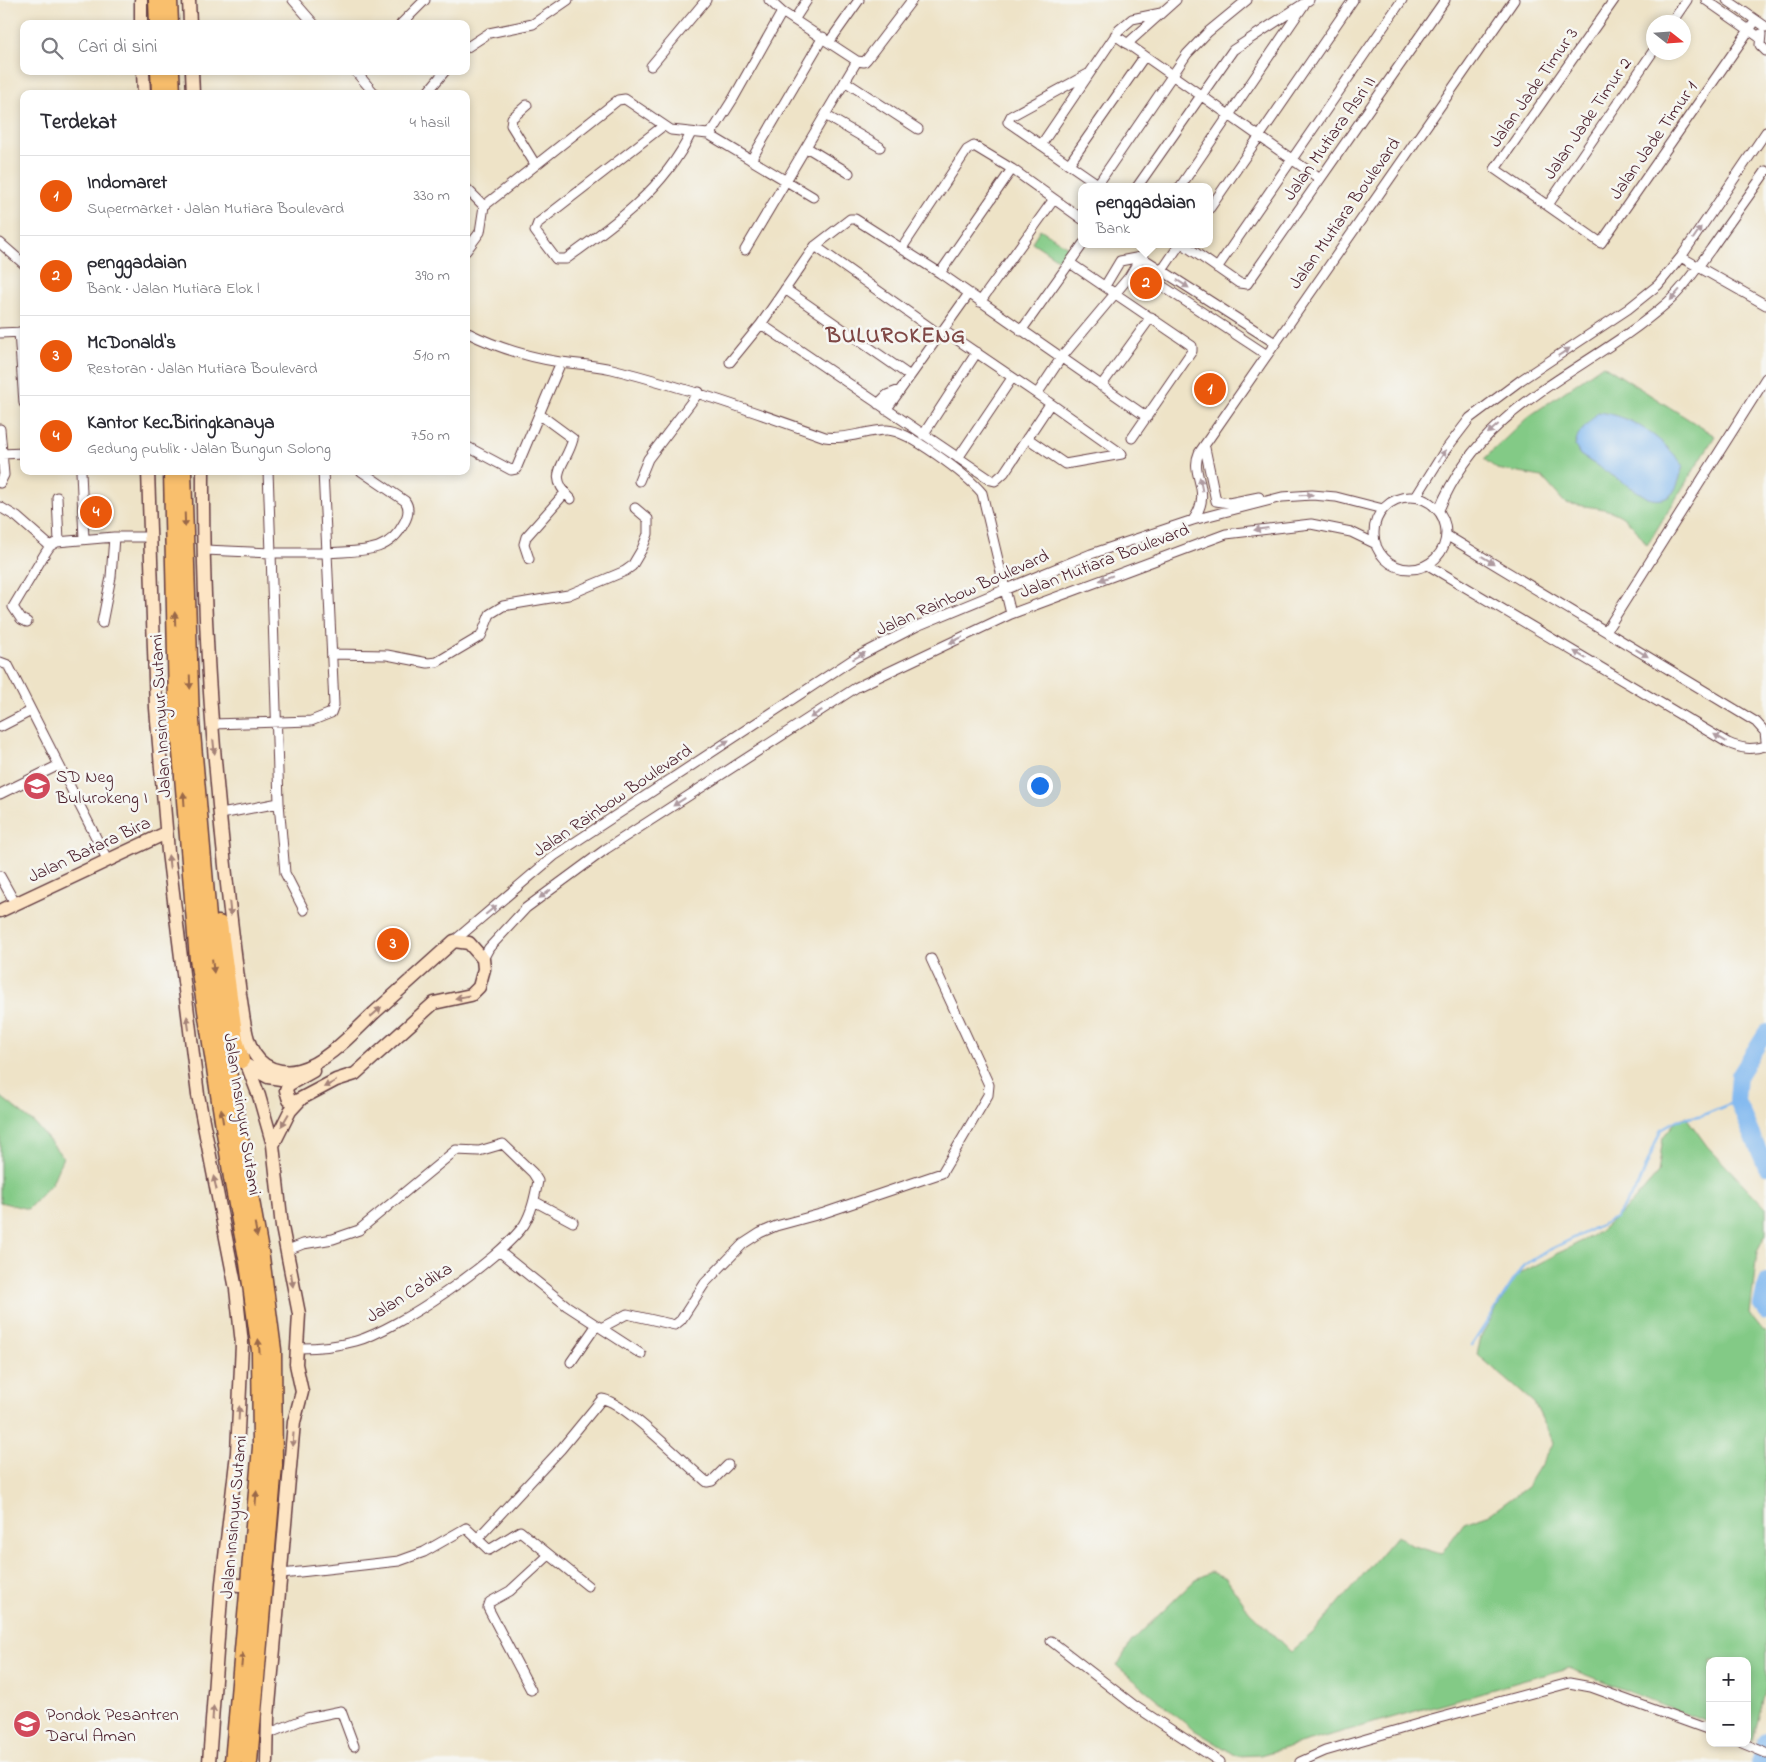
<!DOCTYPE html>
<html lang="id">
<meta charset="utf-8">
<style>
body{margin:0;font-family:"Indie Flower",sans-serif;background:#f7f7f7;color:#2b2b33}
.controls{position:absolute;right:15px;bottom:15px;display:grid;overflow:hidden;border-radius:10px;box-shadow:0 2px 8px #0003}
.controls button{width:45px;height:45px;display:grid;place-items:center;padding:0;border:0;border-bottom:1px solid #e1e1e2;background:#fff;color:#2b2b33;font:25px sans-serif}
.compass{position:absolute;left:1646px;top:15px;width:45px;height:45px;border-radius:50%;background:#fff;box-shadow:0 2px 8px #0003;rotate:107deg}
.you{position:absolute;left:1039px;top:785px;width:18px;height:18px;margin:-12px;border:4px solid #fff;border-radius:50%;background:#1a73e8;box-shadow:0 0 0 8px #1a73e833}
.badge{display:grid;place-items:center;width:32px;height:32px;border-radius:50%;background:#ea580c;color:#fff;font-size:16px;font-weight:700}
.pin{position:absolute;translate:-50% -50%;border:2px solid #fff;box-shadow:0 1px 5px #0006}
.popup{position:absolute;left:1078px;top:183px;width:135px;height:65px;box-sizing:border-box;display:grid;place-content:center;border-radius:10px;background:#fff;filter:drop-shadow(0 1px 4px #0005);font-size:16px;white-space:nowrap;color:#7c7c81}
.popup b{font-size:19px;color:#2b2b33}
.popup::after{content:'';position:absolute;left:50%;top:100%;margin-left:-10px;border:10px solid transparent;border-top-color:#fff}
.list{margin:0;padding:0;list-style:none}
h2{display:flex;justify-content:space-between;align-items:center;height:65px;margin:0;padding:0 20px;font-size:21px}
h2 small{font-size:16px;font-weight:400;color:#7c7c81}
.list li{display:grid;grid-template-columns:32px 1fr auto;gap:15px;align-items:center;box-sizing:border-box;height:80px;padding:0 20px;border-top:1px solid #e1e1e2}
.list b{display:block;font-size:19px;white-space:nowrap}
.list p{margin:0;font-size:16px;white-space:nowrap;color:#7c7c81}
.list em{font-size:16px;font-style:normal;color:#7c7c81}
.icon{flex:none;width:28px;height:28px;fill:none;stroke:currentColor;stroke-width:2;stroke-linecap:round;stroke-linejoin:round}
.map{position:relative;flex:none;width:1766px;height:1762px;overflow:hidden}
.search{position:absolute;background:#fff;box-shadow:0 2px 8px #0003;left:20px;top:20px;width:450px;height:55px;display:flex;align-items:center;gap:12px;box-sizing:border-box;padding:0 18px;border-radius:10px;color:#7c7c81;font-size:19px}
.panel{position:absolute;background:#fff;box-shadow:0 2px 8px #0003;left:20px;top:90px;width:450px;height:385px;border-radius:10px}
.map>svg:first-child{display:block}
.green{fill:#83ca86;stroke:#667458}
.water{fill:#80b8f0;stroke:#656c8e}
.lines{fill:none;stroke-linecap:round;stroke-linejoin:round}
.stream{stroke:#80b8f0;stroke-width:2.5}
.river{stroke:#80b8f0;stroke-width:16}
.street-casing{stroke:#633c42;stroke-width:11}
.secondary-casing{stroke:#633c42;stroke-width:15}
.highway-casing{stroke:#633c42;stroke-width:19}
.street{stroke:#fff;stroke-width:9}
.secondary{stroke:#fde5c5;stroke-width:12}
.highway{stroke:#f9bf6d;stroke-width:16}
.oneway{fill:#ae9aa0}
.oneway2{fill:#996749}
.oneway3{fill:#a48278}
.labels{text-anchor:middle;stroke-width:5;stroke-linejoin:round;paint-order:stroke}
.street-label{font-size:18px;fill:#4a1f2b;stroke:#f6f6f2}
.poi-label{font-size:18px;fill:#4a1f2b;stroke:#f6f6f2;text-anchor:start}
.district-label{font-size:22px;font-weight:bold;letter-spacing:1px;fill:#7f4745;stroke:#f6f6f2}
</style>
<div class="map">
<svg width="1766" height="1762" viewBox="0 0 1766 1762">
<rect width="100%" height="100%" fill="#f6f6f2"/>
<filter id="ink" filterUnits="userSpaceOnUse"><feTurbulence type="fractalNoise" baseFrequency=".02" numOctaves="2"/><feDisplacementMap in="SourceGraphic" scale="10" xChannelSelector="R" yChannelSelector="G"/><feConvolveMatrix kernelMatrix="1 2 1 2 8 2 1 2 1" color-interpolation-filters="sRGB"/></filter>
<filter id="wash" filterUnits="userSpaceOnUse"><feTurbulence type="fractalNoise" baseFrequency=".0096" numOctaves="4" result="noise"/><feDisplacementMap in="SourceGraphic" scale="20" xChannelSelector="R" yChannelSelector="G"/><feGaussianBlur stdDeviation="1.12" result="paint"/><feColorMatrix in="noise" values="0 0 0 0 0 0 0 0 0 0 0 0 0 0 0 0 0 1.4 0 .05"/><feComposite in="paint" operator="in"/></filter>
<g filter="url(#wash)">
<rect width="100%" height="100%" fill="#eee3c7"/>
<path class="green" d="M1040,229l28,18 -9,13 -27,-18z
M1603,365l112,71 -68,109c-27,-41 -38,-34 -82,-42l-23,-26 -45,-8 -13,-10 44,-42z
M0,1096l35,28 28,33 -11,26 -24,26 -28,-7z
M1686,1117l21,29 59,62v27l-9,17 -7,62 16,20v353l-13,53 -6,-2v-77h-37v62l-142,-55 -308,87 -23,1 -46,-28 -74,-62 14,-24 65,-63 15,-7 15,6 23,33 42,41 24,-21 82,-96 14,10 30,9 23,-31 26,-9 37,-27 27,-44 -20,-40 -57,-49 5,-20 35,-59 82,-43 32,-28 27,-31 5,-36 14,-17z"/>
<path class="water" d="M1598,412c34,3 65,27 85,53 -5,21 -9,40 -35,33l-68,-43 -5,-9 3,-11z"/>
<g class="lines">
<path class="stream" d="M1472,1345l51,-79 24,-15 68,-33 23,-31 23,-58 16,-9 26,-5 34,-14"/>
<path class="river" d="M1766,1032l-27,43 -2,26 29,66
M1766,1282l-5,23 5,7
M1759,1762l7,-22"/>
</g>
</g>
<g filter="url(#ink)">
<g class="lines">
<g class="street-casing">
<path id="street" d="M293,0l21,24
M1614,0l-119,169 106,74 155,-223
M1706,0l53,37
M1727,0l39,27
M794,20l13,-20
M1672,22l15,-22
M401,24l24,-24
M1761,34l-1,11 6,6
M1115,35l205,144
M830,41l29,-41
M1127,44l49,-44
M466,48l23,-15 44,-9 35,-24
M857,61l7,1 3,-3 45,-59
M651,66l55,-66
M355,71l20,23
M1088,74l-77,42 -3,6 94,65
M846,82l72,47
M426,94l19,-23
M527,105l-15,13 -1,7 24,39
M825,115l55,32
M663,126l-125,97 -3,8 21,28h10c49,-35 98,-70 125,-126
M708,134l6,-5 19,-30 49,-87
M1041,145l78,-115 13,-11 29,-6
M806,147l43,26
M751,160l72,-123
M1069,164l75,-107
M1098,184l89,-130 21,-22 39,-32
M1137,187l96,-137 76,-50
M1180,187l124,-182
M466,188l18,18
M1548,205l106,-155
M484,206l134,-106 7,-1 46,31 37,4 105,63
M1210,208l143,-208
M0,243l24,21
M1183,244l56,39 8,1 198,-284
M815,246l124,88
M902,248l65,-98 7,-4 38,23 70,50
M745,250l112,-189 -75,-49 -13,-12
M466,251l14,-19 4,-26
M1681,257l85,48
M1070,263l122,83v5l-60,87
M1135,268l132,87
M1217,268l185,-268
M940,273l72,-104
M1159,275l21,-31
M1105,286l15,-25 21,-4 134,86
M785,289l125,87
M980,302l74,-103
M943,330l94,64
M1021,331l62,-87
M19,332l5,71
M466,332c30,15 61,25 94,30 17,2 35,3 52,7 73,18 143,43 213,68 22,3 41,-7 62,-7 21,0 81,46 95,63l29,121
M0,333l24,-1
M730,362l31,-38
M1101,386l50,-69
M878,404l9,-9 13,-5
M1050,404l-46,69 -9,8 -4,-1 -230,-156 54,-78 35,-27h5l85,54 207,144
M886,410l82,-115
M539,414l34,25c-7,27 -28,35 -2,60
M0,429l4,46 -4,8
M923,435l54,-83
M1027,438l38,26 57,-10
M466,446l45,24 5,-1 45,-107
M1205,448l11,53 13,2 30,-6
M2,454l22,-1
M1122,454l-85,-60 24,-36 68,-81 12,-20
M958,458l54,-80
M81,471l3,68
M323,471l4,82c32,-3 61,2 77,-30 4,-7 6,-15 1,-22l-44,-30
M639,481l9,-22 51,-67
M1374 533a36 36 0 1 1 72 0a36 36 0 1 1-72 0Z
M57,497l2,45
M1416,497l28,-45 26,-34 51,-38 107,-71 30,-24 23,-28 85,-125
M0,507l17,10 33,29
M1439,510c45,-110 148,-136 229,-208 17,-15 30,-36 43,-53 18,-26 37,-52 55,-78
M1193,520c21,-29 -4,-45 6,-67l315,-453
M1446,535l310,187 9,10 1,9
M205,550l66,3 8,250 6,70 19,37
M529,559l-5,-15 2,-7 39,-44
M1428,565l300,178c14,6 23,7 38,3
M27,622l-6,-3 -8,-12 31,-52 6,-9 7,-4 57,-5h35
M102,623l9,-46 3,-40
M1606,631l160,-253
M332,654l55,1 41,8 9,-1 44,-26 9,-22 13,-8 65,-11 57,-24 7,-5 10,-17 6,-15v-15l-13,-11
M0,662l8,3 99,194
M212,724l99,-3 20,-8 3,-8 -7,-152h-56l-3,-82
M0,727l31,-16
M0,794l59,-29
M221,814l58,-11
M0,876l15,27
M454,941l100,-85 301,-198 62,-32 174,-72 102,-34 89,-23 30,-2 24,2 47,12
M483,959l6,-11 37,-40 80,-59 251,-162 154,-73 215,-80 85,-10 40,8 25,12
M534,1201l39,21
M288,1250l15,-6 30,-5 26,-9 97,-80 23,1 24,-7 30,29 5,8c-3,15 -6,31 -14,44 -25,35 -127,105 -168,116 -18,5 -39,7 -57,7
M500,1252l67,54 74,48
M601,1328l26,-14 48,11 6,-5 24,-37 38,-39 17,-11 16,-7 48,-13 118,-40 46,-78 1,-10 -58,-126
M571,1362l25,-36
M478,1538l83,-89 41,-50c20,1 85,67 105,83l5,-1 16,-16
M282,1574l117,-13 25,-9 42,-24 23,22 31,-19 68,55
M1051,1641l84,65 85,56
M531,1690l-43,-82 2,-6 20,-11 39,-36
M267,1734l40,-16 34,-7 13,35
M1742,1743l24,10
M1300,1762l25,-11 103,-30 141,-38 22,4 119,43"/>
</g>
<g class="secondary-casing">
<path id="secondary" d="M141,0v24
M189,0l1,24
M143,71l1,23
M192,71l1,23
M148,471l8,237 12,144 30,243 38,194 6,55 -5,109 -15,130 -13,179
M203,471c-1,175 15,350 37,523 4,22 4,57 25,71 9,6 22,8 33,5 27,-6 56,-38 76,-57 27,-24 53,-48 80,-72l15,2 14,16 1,10 -5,18 -8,8 -37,8 -79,71 -19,6 -34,18 -12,13 -17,34
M0,911l166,-78
M246,1065l22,12 26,4
M248,1067l11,29 14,49 9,82 17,87 -3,50 6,28 -8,30 -26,295 -1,45
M302,1098l-8,4 -5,-2 -3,-10 2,-5 25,-14
M222,1583l17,2"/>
</g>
<g class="highway-casing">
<path id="highway" d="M157,0l1,24
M169,0l1,24
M159,71l1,23
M171,71l1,23
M172,471l5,232 21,256 34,219 16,85 12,88 1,96 -28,315
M183,471l8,250 21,243 9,68 40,225 12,93 1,115 -25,297
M219,924l16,116 6,20"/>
</g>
<use href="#street" class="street"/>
<use href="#secondary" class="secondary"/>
<use href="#highway" class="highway"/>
</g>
<defs><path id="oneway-solid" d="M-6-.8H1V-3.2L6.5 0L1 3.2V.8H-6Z" transform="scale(1.25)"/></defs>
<g class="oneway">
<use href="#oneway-solid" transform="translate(1697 233) rotate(-56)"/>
<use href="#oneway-solid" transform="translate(1183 284) rotate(33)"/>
<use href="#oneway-solid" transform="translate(1675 295) rotate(131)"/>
<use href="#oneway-solid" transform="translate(1564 352) rotate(-33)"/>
<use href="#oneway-solid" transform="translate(1493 429) rotate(139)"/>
<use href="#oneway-solid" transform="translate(1442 456) rotate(-58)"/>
<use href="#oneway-solid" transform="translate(1201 484) rotate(-101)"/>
<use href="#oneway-solid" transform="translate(1306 495) rotate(-1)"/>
<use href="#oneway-solid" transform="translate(1261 529) rotate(172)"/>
<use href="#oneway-solid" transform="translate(1488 560) rotate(31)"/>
<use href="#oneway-solid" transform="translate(1106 578) rotate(159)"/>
<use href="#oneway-solid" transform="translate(956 640) rotate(155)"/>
<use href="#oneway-solid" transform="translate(1642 653) rotate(31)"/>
<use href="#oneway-solid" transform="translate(1580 655) rotate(-149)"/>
<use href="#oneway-solid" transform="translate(859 656) rotate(-29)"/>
<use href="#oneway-solid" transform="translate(816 714) rotate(147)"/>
<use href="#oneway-solid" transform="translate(1720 738) rotate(-149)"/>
<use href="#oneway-solid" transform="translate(723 744) rotate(-33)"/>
<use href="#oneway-solid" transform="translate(679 802) rotate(147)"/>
<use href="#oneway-solid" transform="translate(545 894) rotate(144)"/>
<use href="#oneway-solid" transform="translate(491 910) rotate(-40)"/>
</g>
<g class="oneway2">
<use href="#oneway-solid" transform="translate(185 520) rotate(88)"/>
<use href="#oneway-solid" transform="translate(175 619) rotate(-92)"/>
<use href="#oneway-solid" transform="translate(190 682) rotate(88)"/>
<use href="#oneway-solid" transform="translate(184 799) rotate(-94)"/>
<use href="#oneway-solid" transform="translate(213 966) rotate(83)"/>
<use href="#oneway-solid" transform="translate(222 1116) rotate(-99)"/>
<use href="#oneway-solid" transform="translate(256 1230) rotate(80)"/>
<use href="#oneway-solid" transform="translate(259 1346) rotate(-95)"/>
<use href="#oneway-solid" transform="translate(256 1498) rotate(-85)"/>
<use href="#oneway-solid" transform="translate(242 1660) rotate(-85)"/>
</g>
<g class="oneway3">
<use href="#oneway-solid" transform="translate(214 747) rotate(84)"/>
<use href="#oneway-solid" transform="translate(169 862) rotate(-96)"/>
<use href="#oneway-solid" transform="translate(230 909) rotate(84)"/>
<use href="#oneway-solid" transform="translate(462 997) rotate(169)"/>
<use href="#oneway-solid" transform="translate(376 1012) rotate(-42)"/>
<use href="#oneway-solid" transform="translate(188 1023) rotate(-98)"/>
<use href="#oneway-solid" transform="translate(330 1084) rotate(152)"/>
<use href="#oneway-solid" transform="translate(285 1120) rotate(120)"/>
<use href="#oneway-solid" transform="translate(215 1183) rotate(-103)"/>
<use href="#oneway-solid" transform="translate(292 1280) rotate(82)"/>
<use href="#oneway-solid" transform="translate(239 1413) rotate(-87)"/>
<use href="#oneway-solid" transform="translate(293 1440) rotate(94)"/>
<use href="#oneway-solid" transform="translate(213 1713) rotate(-86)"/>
</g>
</g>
<defs>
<g id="school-disc" transform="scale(1.4375)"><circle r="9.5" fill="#d1495b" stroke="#f6f6f2"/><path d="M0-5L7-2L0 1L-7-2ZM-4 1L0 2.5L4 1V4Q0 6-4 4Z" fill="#fff"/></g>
</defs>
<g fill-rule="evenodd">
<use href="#school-disc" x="37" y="786"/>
<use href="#school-disc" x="27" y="1724"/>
</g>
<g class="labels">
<g class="street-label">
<text transform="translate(1533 87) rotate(-55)" y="6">Jalan Jade Timur 3</text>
<text transform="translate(1587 118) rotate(-56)" y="6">Jalan Jade Timur 2</text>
<text transform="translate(1329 138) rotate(-55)" y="6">Jalan Mutiara Asri II</text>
<text transform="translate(1653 140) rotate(-55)" y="6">Jalan Jade Timur 1</text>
<text transform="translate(1344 213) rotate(-55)" y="6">Jalan Mutiara Boulevard</text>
<text transform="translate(1104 560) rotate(-21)" y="6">Jalan Mutiara Boulevard</text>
<text transform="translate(962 592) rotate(-24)" y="6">Jalan Rainbow Boulevard</text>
<text transform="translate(160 716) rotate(-93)" y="6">Jalan Insinyur Sutami</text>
<text transform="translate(612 800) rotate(-34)" y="6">Jalan Rainbow Boulevard</text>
<text transform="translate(89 849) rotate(-25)" y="6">Jalan Batara Bira</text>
<text transform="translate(243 1114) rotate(81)" y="6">Jalan Insinyur Sutami</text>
<text transform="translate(409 1292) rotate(-32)" y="6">Jalan Ca'dika</text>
<text transform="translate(233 1517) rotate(-85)" y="6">Jalan Insinyur Sutami</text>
</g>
<g class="poi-label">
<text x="56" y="782">SD Neg<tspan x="56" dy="21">Bulurokeng I</tspan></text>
<text x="46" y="1720">Pondok Pesantren<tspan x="46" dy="21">Darul Aman</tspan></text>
</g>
<g class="district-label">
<text x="896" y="342">BULUROKENG</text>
</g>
</g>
</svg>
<div class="controls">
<button>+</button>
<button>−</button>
</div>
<svg class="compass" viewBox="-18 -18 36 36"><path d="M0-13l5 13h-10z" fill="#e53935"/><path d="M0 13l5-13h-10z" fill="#7c7c81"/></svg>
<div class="you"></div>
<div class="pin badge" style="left:1210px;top:389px">1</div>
<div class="pin badge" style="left:1146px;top:283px">2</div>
<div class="popup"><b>penggadaian</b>Bank</div>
<div class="pin badge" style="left:393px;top:944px">3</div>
<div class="pin badge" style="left:96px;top:512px">4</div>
<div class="search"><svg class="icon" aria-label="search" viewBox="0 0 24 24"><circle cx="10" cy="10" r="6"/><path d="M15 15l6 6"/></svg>Cari di sini</div>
<section class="panel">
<h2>Terdekat<small>4 hasil</small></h2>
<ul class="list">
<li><span class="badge">1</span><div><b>Indomaret</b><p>Supermarket · Jalan Mutiara Boulevard</p></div><em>330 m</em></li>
<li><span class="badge">2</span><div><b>penggadaian</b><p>Bank · Jalan Mutiara Elok l</p></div><em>390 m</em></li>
<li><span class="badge">3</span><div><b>McDonald's</b><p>Restoran · Jalan Mutiara Boulevard</p></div><em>510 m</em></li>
<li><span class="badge">4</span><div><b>Kantor Kec.Biringkanaya</b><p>Gedung publik · Jalan Bungun Solong</p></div><em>750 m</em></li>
</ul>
</section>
</div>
